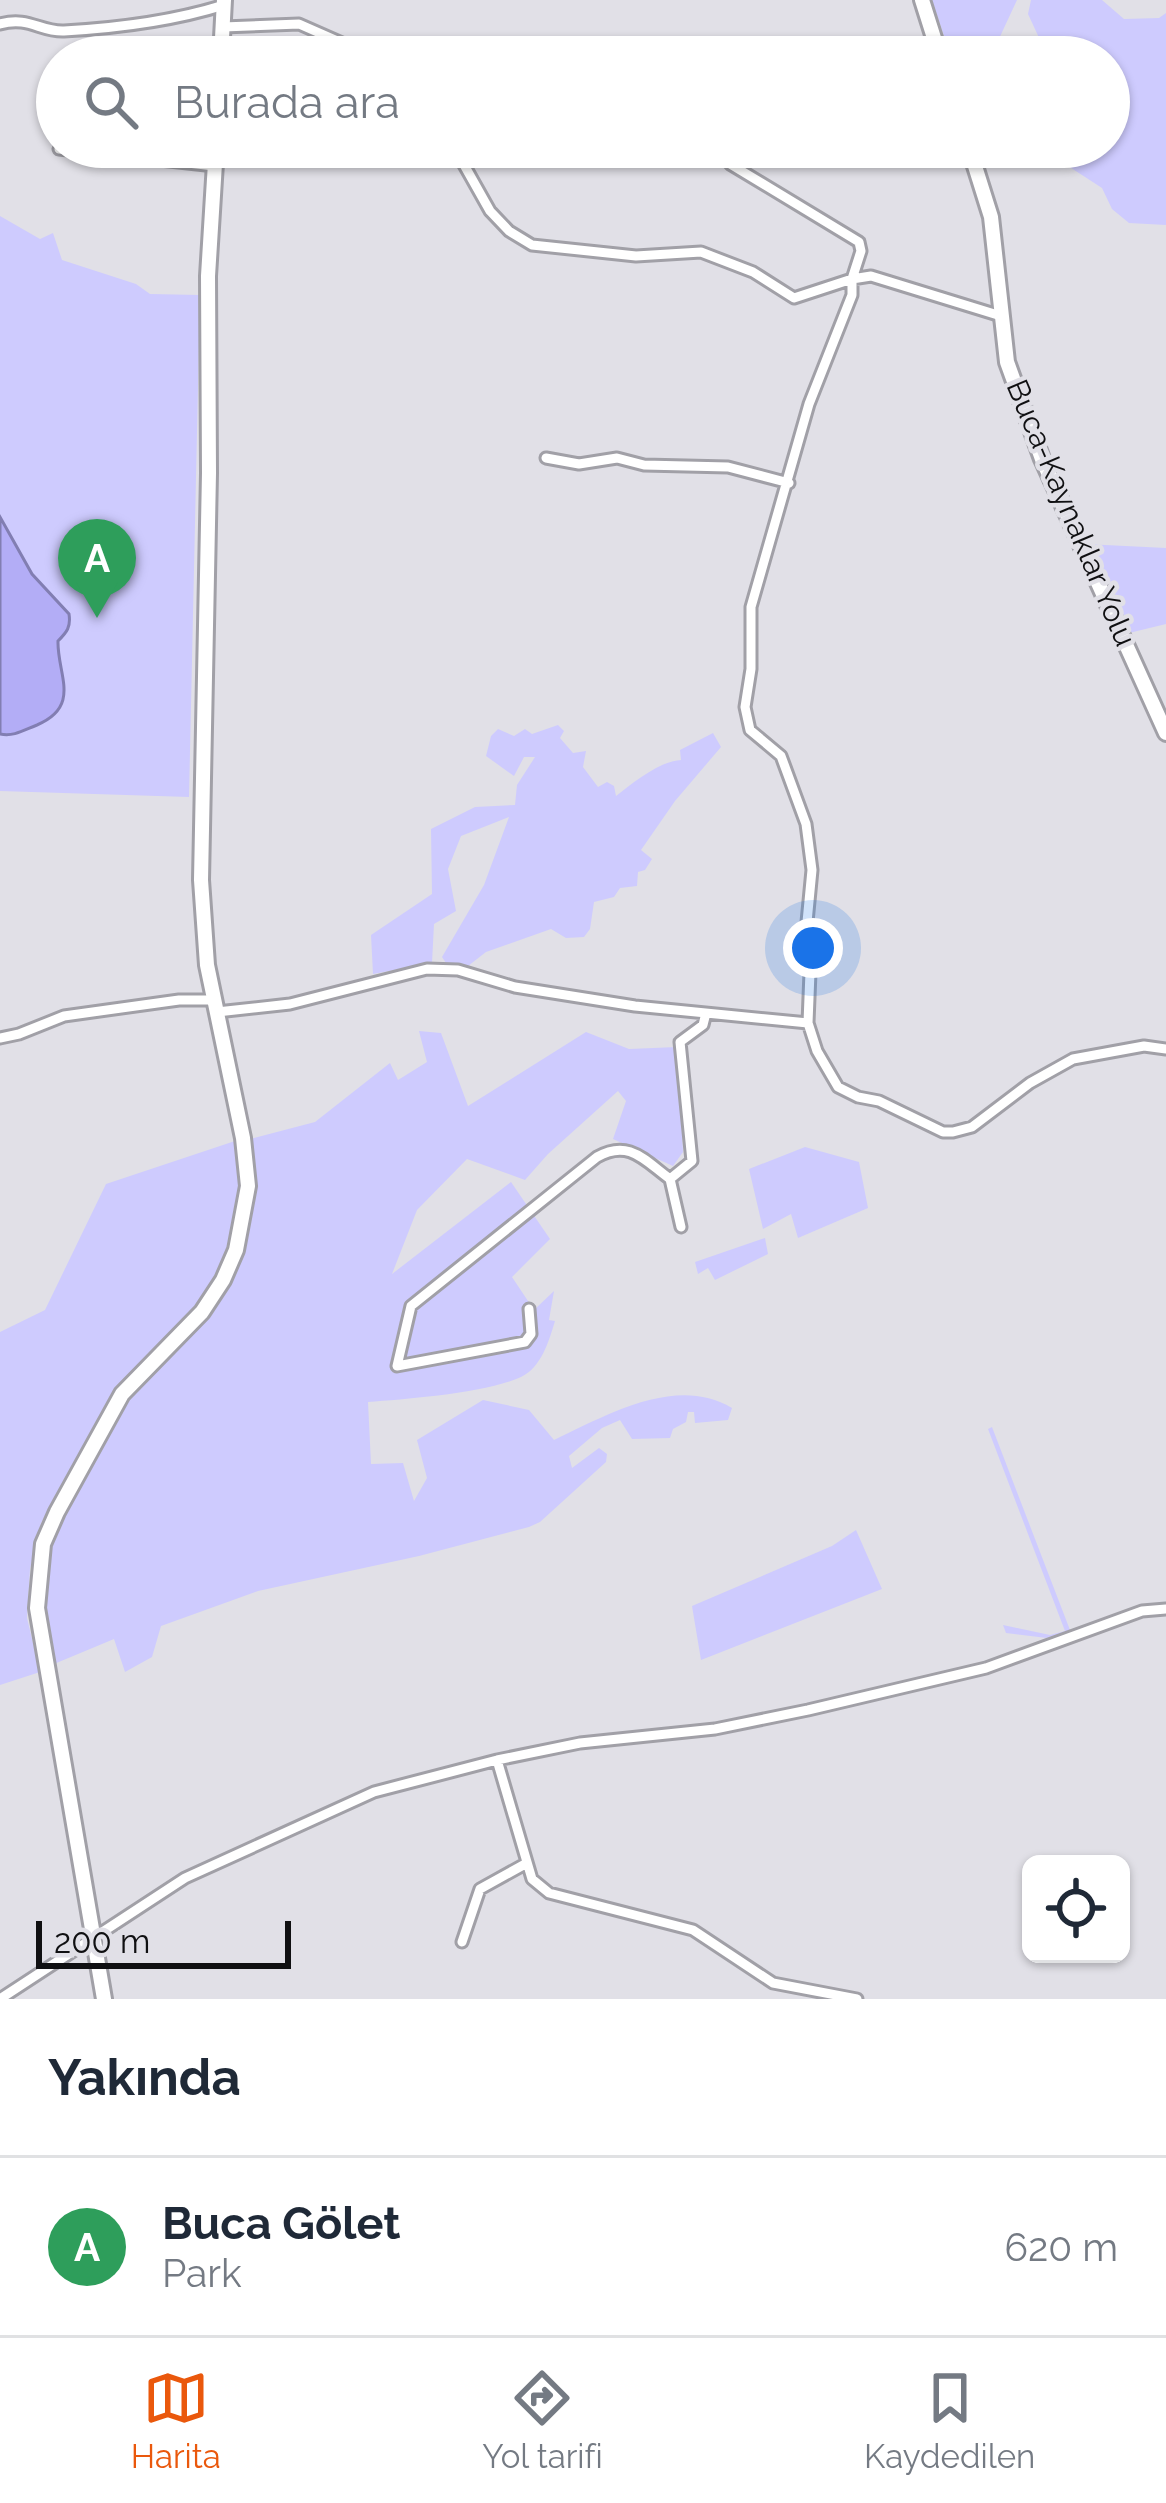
<!DOCTYPE html>
<html lang="tr">
<meta charset="utf-8">
<style>
body{margin:0;font-family:Raleway,sans-serif;background:#f2f2f3;color:#1f2937}
.controls{position:absolute;right:36px;bottom:36px;display:grid;overflow:hidden;border-radius:18px;box-shadow:0 3px 9px #0004}
.controls button{width:108px;height:108px;display:grid;place-items:center;padding:0;border:0;border-bottom:3px solid #e0e1e3;background:#fff;color:#1f2937;font:60px sans-serif}
.scale{position:absolute;left:36px;bottom:30px;width:255px;box-sizing:border-box;padding-left:12px;border:6px solid #101012;border-top:0;font-size:33px;line-height:42px;white-space:nowrap;color:#101012;-webkit-text-stroke:9px #e1e0e7;paint-order:stroke}
.you{position:absolute;left:813px;top:948px;width:42px;height:42px;margin:-30px;border:9px solid #fff;border-radius:50%;background:#1a73e8;box-shadow:0 0 0 18px #1a73e833}
.badge{display:grid;place-items:center;width:78px;height:78px;border-radius:50%;background:#ea580c;color:#fff;font-size:39px;font-weight:700}
.pin{position:absolute;translate:-50% -99px;filter:drop-shadow(0 3px 6px #0008)}
.pin::after{content:'';position:absolute;top:63px;width:42px;height:36px;background:inherit;clip-path:polygon(0 0,100% 0,50% 100%)}
.list{margin:0;padding:0;list-style:none}
h2{display:flex;justify-content:space-between;align-items:center;height:156px;margin:0;padding:0 48px;font-size:51px}
h2 small{font-size:39px;font-weight:400;color:#747a83}
.list li{display:grid;grid-template-columns:78px 1fr auto;gap:36px;align-items:center;box-sizing:border-box;height:180px;padding:0 48px;border-top:3px solid #e0e1e3}
.list b{display:block;font-size:45px;white-space:nowrap}
.list p{margin:0;font-size:39px;white-space:nowrap;color:#747a83}
.list em{font-size:39px;font-style:normal;color:#747a83}
.icon{flex:none;width:66px;height:66px;fill:none;stroke:currentColor;stroke-width:2;stroke-linecap:round;stroke-linejoin:round}
.map{position:relative;flex:none;width:1166px;height:1999px;overflow:hidden}
.search{position:absolute;background:#fff;box-shadow:0 3px 9px #0004;left:36px;right:36px;top:36px;height:132px;display:flex;align-items:center;gap:30px;box-sizing:border-box;padding:0 42px;border-radius:66px;color:#747a83;font-size:45px}
.sheet{height:336px;background:#fff}
nav{display:flex;justify-content:space-around;align-items:center;box-sizing:border-box;height:168px;border-top:3px solid #e0e1e3;background:#fff;font-size:33px;color:#747a83}
nav a{display:grid;justify-items:center;gap:6px}
nav .on{color:#ea580c}
.map>svg:first-child{display:block}
.green{fill:#cecbfe}
.water{fill:#b3adf6;stroke:#827eb2;stroke-width:3}
.lines{fill:none;stroke-linecap:round;stroke-linejoin:round}
.street-casing{stroke:#a1a0a7;stroke-width:15}
.secondary-casing{stroke:#a1a0a7;stroke-width:20}
.street{stroke:#fff;stroke-width:9}
.secondary{stroke:#fff;stroke-width:14}
.labels{text-anchor:middle;stroke-width:9;stroke-linejoin:round;paint-order:stroke}
.street-label{font-size:30px;fill:#101012;stroke:#e1e0e7}
</style>
<div class="map">
<svg width="1166" height="1999" viewBox="0 0 1166 1999">
<rect width="100%" height="100%" fill="#e1e0e7"/>
<path class="green" d="M932,0h85l-20,43 2,14h-48z
M1031,0h71l22,19 35,-1 7,-5v212l-37,-2 -17,-14 -10,-21 -37,-24 -84,-14 -1,-3h129v-90h-70l8,-2 -19,-41z
M0,216l40,23 13,-6 9,27 74,24 14,10 50,1 -11,502 -189,-6z
M1085,544l81,4v76l-37,9z
M558,725l6,6 -4,7 13,15 13,-2 -3,16 15,20 9,-5 7,4 2,10c18,-14 44,-35 65,-36l-1,-10 33,-17 8,14 -46,54 -34,49 11,9 -7,11 -7,2 -1,14 -17,2 -6,9 -20,5 -4,27 -6,8 -18,1 -15,-9 -65,23 -18,14 -22,-3 -4,-6 42,-72 25,-68 -48,19 -13,33 8,42 -22,13 -2,39 -59,11 -2,-39 61,-41 -1,-65 44,-22 40,-2 2,-20 18,-28h-11l-10,19 -28,-20 5,-20 7,-7 16,7 11,-7 7,5z
M419,1031l22,2 27,73 118,-74 43,17 48,-2 6,105 -10,14 -60,-27 13,-38 -8,-10 -70,63 -23,26 -58,-21 -50,51 -25,64 119,-92 39,57 -38,38 22,33 20,-19 -5,29 6,1c-6,20 -14,47 -34,56 -35,16 -113,22 -153,25l3,62 32,-1 11,38 13,-23 -10,-38 66,-40 46,10 25,30c51,-24 122,-66 178,-32l-4,12 -33,3 -1,-11h-6l-2,10 -13,7 -3,9 -38,1 -12,-19 -18,8 -33,28 3,12 27,-20 8,6 -1,8 -66,60 -11,5 -110,29 -161,35 -97,35 -9,31 -27,15 -11,-33 -60,25 -13,-62 7,-56 79,-148 81,-84 40,-95 7,-42 -5,-38 65,-17 75,-59 8,17 29,-18z
M238,1140l3,42 -11,68 -32,59 -81,81 -76,133 -11,46 -3,49 13,54 -40,13v-353l45,-22 61,-126z
M805,1147l54,15 9,46 -70,30 -7,-24 -28,15 -14,-60z
M765,1238l3,16 -53,26 -7,-12 -10,6 -3,-12z
M992,1427l78,203 -23,8 -41,-5 -3,-8 47,10 15,-4 -77,-202z
M856,1530l26,59 -181,71 -9,-54 140,-60z"/>
<path class="water" d="M0,517l32,57 37,40c2,13 -2,18 -11,27 -1,33 24,65 -21,84 -13,5 -23,12 -37,9z"/>
<g class="lines">
<g class="street-casing">
<path id="street" d="M0,24c29,-8 40,8 64,7 54,-3 109,-10 160,-26
M223,27l76,-3 75,33
M454,147l36,64 19,20 23,14 104,11 65,-4 52,20 41,26 58,-19 9,-28 -2,-9 -129,-78
M59,149l156,17
M1001,316l-130,-40 -19,3v16l-43,109 -58,203v62l-6,38 5,23 31,26 25,68 6,46 -5,52 3,50 -2,51 9,28 21,36 20,10 21,4 64,31h10l19,-5 58,-44 43,-24 71,-13 22,3
M546,458l33,6 38,-6 27,7 84,2 61,16
M217,1012l73,-8 137,-35 31,1 57,17 120,19 173,17
M0,1038l19,-4 45,-18 115,-16h35
M681,1227l-11,-48 22,-18 -12,-119 23,-17 3,-12
M529,1309l2,25 -6,8 -128,24 14,-60 186,-149c32,-18 47,3 73,22
M497,1760l35,119 17,14 144,37 80,53 84,16
M462,1942l18,-53 47,-26
M0,1999l185,-121 189,-86 123,-32 83,-17 135,-14 93,-19 178,-42 156,-57 24,-2"/>
</g>
<g class="secondary-casing">
<path id="secondary" d="M922,0l18,57
M221,57l3,-57
M969,147l22,70 16,145 35,97 124,274
M104,1999l-67,-391 6,-64 14,-32 65,-118 80,-82 21,-32 13,-30 12,-64 -5,-48 -36,-173 -6,-85 8,-407 -1,-197 8,-129"/>
</g>
<use href="#street" class="street"/>
<use href="#secondary" class="secondary"/>
</g>
<g class="labels">
<g class="street-label">
<text transform="translate(1071 513) rotate(67)" y="10">Buca-Kaynaklar Yolu</text>
</g>
</g>
</svg>
<div class="controls">
<button><svg class="icon" aria-label="locate" viewBox="0 0 24 24"><circle cx="12" cy="12" r="6"/><path d="M12 2v4M12 18v4M2 12h4M18 12h4"/></svg></button>
</div>
<div class="scale">200 m</div>
<div class="you"></div>
<div class="pin badge" style="left:97px;top:618px;background:#2e9e5b">A</div>
<div class="search"><svg class="icon" aria-label="search" viewBox="0 0 24 24"><circle cx="10" cy="10" r="6"/><path d="M15 15l6 6"/></svg>Burada ara</div>
</div>
<section class="sheet">
<h2>Yakında<small></small></h2>
<ul class="list">
<li><span class="badge" style="background:#2e9e5b">A</span><div><b>Buca Gölet</b><p>Park</p></div><em>620 m</em></li>
</ul>
</section>
<nav>
<a class="on"><svg class="icon" aria-label="map" viewBox="0 0 24 24"><path d="M3 6l6-2 6 2 6-2v14l-6 2-6-2-6 2zM9 4v14M15 6v14"/></svg>Harita</a>
<a><svg class="icon" aria-label="directions" viewBox="0 0 24 24"><path d="M12 3l9 9-9 9-9-9zM9 14v-3h6M13 9l2 2-2 2"/></svg>Yol tarifi</a>
<a><svg class="icon" aria-label="saved" viewBox="0 0 24 24"><path d="M7 4h10v16l-5-4-5 4z"/></svg>Kaydedilen</a>
</nav>
